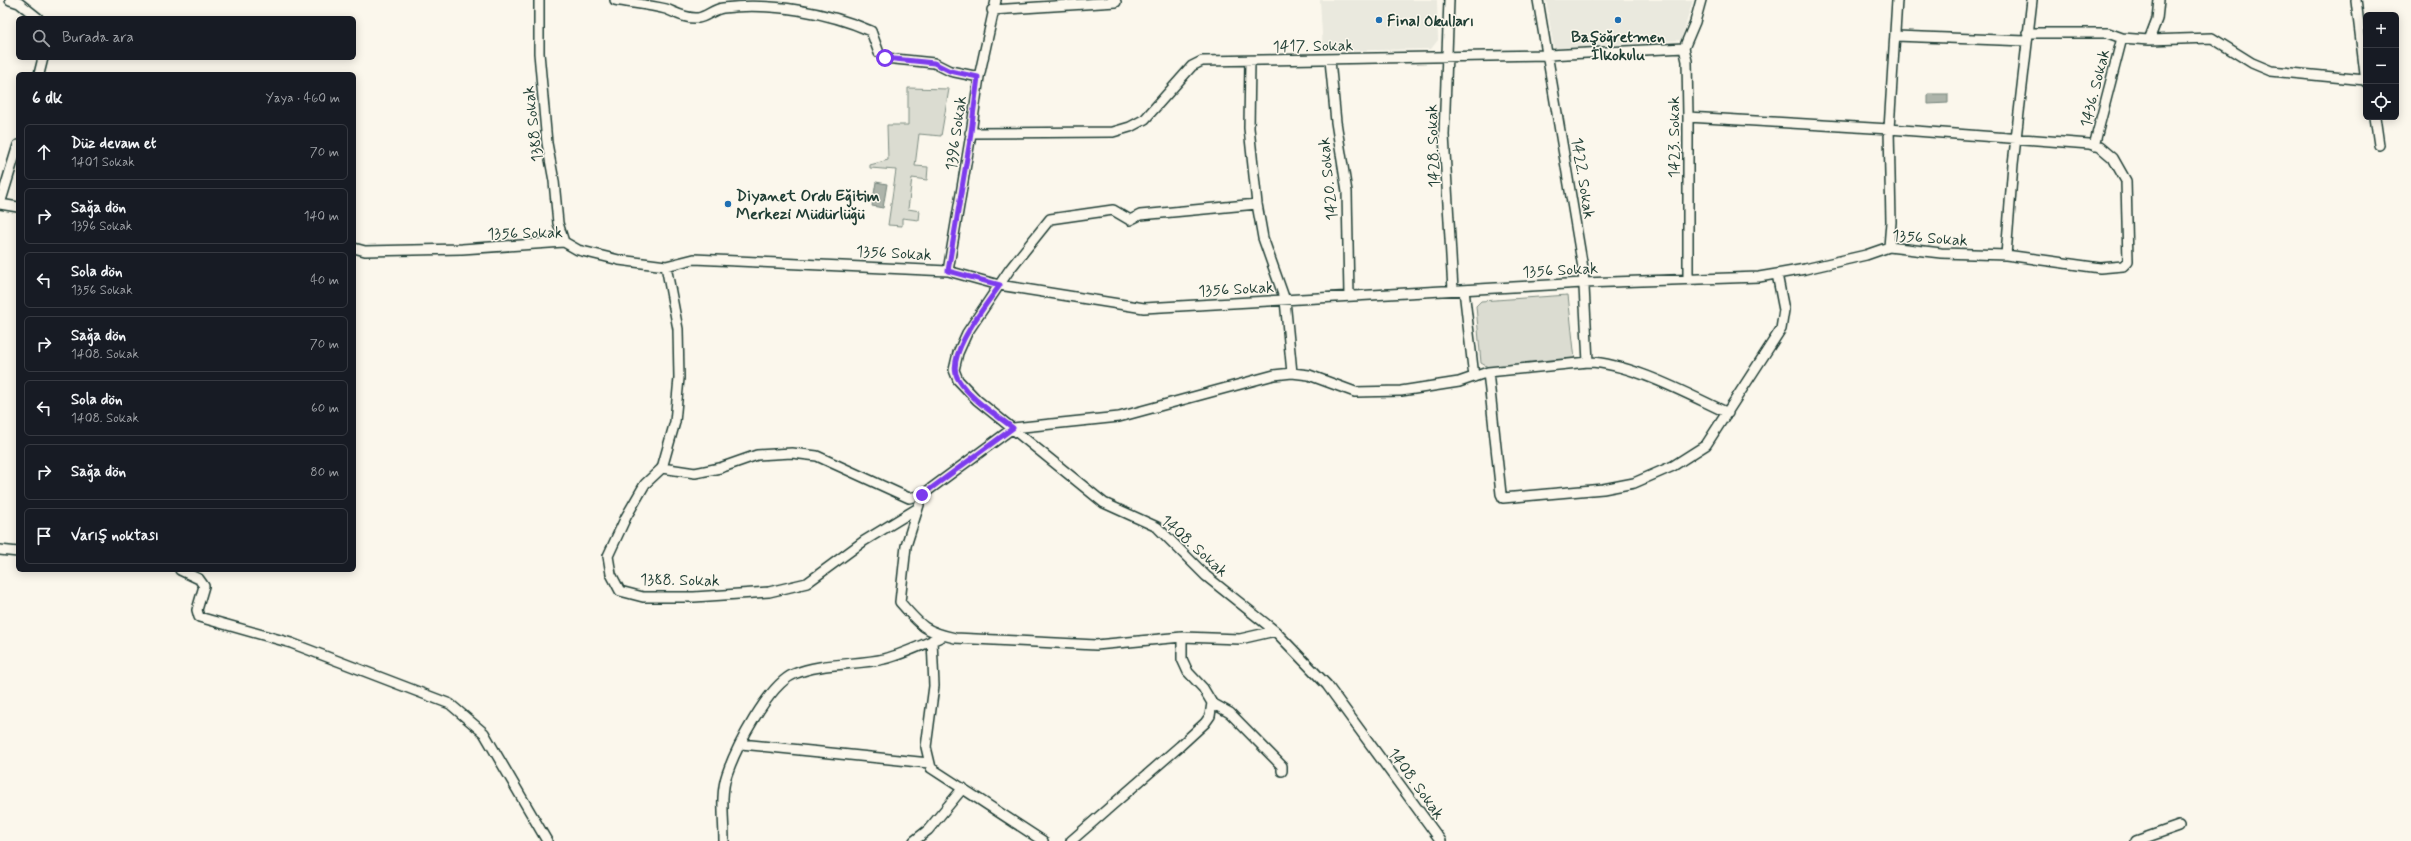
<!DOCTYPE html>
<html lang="tr">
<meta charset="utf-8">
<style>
body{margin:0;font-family:Mynerve,sans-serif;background:#242831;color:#f1f3f6}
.controls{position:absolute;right:12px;top:12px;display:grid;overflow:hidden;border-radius:6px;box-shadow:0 2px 10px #0003}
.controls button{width:36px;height:36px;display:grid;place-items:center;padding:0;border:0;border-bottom:1px solid #363941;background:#171b24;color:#f1f3f6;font:20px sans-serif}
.stop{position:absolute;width:12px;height:12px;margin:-9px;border:3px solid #7c3aed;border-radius:50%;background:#fff}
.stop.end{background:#7c3aed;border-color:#fff;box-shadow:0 1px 4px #0008}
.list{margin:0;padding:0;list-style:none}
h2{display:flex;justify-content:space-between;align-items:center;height:52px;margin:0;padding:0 16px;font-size:17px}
h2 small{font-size:13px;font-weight:400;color:#9ea1a6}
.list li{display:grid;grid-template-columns:26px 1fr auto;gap:12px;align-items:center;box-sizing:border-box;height:56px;margin:0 8px 8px;padding:0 8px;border:1px solid #363941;border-radius:6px}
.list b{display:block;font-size:15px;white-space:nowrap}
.list p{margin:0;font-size:13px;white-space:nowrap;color:#9ea1a6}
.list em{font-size:13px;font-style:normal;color:#9ea1a6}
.icon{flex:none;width:22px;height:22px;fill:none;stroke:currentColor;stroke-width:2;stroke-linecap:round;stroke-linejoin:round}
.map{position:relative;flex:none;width:2411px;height:841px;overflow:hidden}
.search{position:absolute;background:#171b24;box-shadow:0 2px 10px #0003;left:16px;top:16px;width:340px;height:44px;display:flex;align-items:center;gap:10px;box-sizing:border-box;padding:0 14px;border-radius:6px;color:#9ea1a6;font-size:15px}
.panel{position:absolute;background:#171b24;box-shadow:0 2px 10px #0003;left:16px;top:72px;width:340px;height:500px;border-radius:6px}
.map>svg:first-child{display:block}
.built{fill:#eae9de}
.green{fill:#dbdcd1;stroke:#7d8c82}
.water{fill:#adb4aa;stroke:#74847b}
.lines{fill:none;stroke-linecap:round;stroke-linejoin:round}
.minor-casing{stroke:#1f3d34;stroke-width:12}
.minor{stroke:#fbf7ec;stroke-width:9}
.route{stroke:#7c3aed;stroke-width:5}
.poi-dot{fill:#1f6fb2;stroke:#fbf7ec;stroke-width:1.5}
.labels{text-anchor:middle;stroke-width:3;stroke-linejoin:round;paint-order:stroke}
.poi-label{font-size:16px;font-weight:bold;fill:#1f3d34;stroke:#fbf7ec;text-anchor:start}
.street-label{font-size:16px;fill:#1f3d34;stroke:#fbf7ec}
</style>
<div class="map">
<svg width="2411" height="841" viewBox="0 0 2411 841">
<rect width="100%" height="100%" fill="#fbf7ec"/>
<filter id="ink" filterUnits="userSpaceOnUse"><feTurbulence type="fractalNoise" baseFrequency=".025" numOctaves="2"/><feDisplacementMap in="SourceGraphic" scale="8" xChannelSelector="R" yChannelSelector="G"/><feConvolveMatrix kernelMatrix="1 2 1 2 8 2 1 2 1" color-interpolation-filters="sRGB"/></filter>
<g filter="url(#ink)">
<path class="built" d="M1320,0h117l1,40 -7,9 -108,2z
M1546,0h147l-12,40 -127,9z"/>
<path class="green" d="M908,88l41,1 -8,47 -22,-2 -4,32 13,1 -1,13 -15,-2 -4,31 12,2 -1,9 -17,-2v8l-14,-1 8,-55 -26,-2v-3l18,-5 -1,-35h21z
M1568,295l7,65 -87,7 -7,-4 -5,-57 5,-5z"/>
<path class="water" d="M1928,94h20v9l-20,1z
M876,182l11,2 -4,24 -11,-2z"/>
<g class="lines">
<g class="minor-casing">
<path id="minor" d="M10,0l9,3 19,15
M539,0v53l8,90 7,38 4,42 6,19
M615,0c16,3 34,5 51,9 10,4 20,10 32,9 8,-1 16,-9 25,-10 47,-6 105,4 148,23l8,22 6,5 49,5 16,8 29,6
M1449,0l-5,135 9,155
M1538,0l45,268 5,94
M2356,0l10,82
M992,10l124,-8
M2027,33h81l14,5 27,2 63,-2 40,25 19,8 94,9
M1896,36l130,5
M2149,40l8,-21 2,-19
M1330,60l6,62 11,70 2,104
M1250,61l-1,67 8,76 6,34 22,62 7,73
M39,74l4,-16
M1688,117l201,12 8,-129
M2375,117l4,28
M970,133l143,-1 17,-5 15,-8 47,-53 10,-5 346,-6 136,-7
M2094,146l28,-108
M0,204l18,-59
M0,204l18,3
M1257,204l-95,9 -22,2 -10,5 -17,-10 -63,9 -40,50 -43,64 -9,20 -4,17 4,10 19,20 127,103 53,24 49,49 69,55 52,54 114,156
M354,248l11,3 97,-2 102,-7 14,8 41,10 47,6 28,-7 254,12 51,14 145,23 439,-25 176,-6 46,-8 61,-14 23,-8 52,6 65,2 94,13 23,-2 5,-5 -2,-80 -13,-23 -13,-11 -11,-3 -200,-15 2,93 -2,25
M2006,255l7,-91 19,-164
M666,266l12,63 1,49 -4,44 -13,46 -17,16 -19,33 -18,39 3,18 9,17 23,6h51l75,-5 38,-9 57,-42 54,-33
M948,271l22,-131 9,-63 17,-77
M1688,278v-161l-1,-56 -3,-13 11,-26 6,-22
M1464,290l10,87
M1488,372l13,122 2,4 100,-9 31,-6 39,-17 33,-21 75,-116 3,-19 -7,-36
M662,468l33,5 25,-5 37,-13 35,-2 25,3 92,42 13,-3 91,-67 106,-11 155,-42 18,-2 17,2 46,17 46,-1 58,-9 29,-10 100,-10c43,1 101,33 140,51
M919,505l-13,41 -6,56c21,24 24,29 55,36l141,7 86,-8 58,2 35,-8
M0,550l18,2
M180,570l19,9 5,7 -7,24 2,7 92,26 159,61 34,29 63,108
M932,640l2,46 -8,61 5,21 112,73
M1212,703l18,10 52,53v5
M741,744l188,19
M724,841c0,-21 -4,-47 3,-67 9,-26 41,-89 67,-100 25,-11 63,-9 90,-15 20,-5 40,-15 59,-23
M914,841l14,-11 35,-42
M1071,841l109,-95 25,-23 5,-7 2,-13 -9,-15 -15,-16 -6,-13v-22
M2136,841l43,-15"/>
</g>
<use href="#minor" class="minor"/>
</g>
</g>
<g class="lines" filter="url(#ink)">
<path class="route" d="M885,58l49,5 16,8 28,6 -8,63 -22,131 52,14c-14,20 -56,71 -42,94 12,20 37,35 55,49l-91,67"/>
</g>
<g class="poi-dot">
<circle cx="1379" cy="20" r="4"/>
<circle cx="1618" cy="20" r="4"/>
<circle cx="728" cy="204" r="4"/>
</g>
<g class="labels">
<g class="poi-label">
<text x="1387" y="26">Final Okulları</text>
<text x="1618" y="42" text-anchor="middle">Başöğretmen<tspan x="1618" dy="18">İlkokulu</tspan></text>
<text x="736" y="201">Diyanet Ordu Eğitim<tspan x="736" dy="18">Merkezi Müdürlüğü</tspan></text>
</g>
<g class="street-label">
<text transform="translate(1313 45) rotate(-1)" y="6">1417. Sokak</text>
<text transform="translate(2094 88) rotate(-76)" y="6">1436. Sokak</text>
<text transform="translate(532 124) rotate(-97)" y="6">1388 Sokak</text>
<text transform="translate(955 133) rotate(-82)" y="6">1396 Sokak</text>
<text transform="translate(1673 137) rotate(-90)" y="6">1423. Sokak</text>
<text transform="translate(1432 146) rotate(-92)" y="6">1428. Sokak</text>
<text transform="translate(1584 178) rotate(81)" y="6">1422. Sokak</text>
<text transform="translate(1327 179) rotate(-96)" y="6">1420. Sokak</text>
<text transform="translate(525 232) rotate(-1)" y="6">1356 Sokak</text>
<text transform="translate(1930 237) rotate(4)" y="6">1356 Sokak</text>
<text transform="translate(894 252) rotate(3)" y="6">1356 Sokak</text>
<text transform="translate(1560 269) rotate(-3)" y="6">1356 Sokak</text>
<text transform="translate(1236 288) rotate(-3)" y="6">1356 Sokak</text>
<text transform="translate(1195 545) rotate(42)" y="6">1408. Sokak</text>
<text transform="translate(680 579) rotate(1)" y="6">1388. Sokak</text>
<text transform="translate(1417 783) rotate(54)" y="6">1408. Sokak</text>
</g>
</g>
</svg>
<div class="controls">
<button>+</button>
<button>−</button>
<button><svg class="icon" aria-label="locate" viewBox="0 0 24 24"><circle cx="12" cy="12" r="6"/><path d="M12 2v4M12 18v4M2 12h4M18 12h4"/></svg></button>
</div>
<div class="stop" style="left:885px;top:58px"></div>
<div class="stop end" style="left:922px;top:495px"></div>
<div class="search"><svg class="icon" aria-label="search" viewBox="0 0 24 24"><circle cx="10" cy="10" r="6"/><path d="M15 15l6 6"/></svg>Burada ara</div>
<section class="panel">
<h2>6 dk<small>Yaya · 460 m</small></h2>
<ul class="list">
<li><svg class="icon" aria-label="ahead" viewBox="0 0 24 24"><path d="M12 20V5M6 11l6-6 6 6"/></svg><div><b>Düz devam et</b><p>1401 Sokak</p></div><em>70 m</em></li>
<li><svg class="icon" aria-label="right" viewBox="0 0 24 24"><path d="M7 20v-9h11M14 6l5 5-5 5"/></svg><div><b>Sağa dön</b><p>1396 Sokak</p></div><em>140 m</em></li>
<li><svg class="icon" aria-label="left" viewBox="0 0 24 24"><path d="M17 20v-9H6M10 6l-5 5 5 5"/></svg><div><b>Sola dön</b><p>1356 Sokak</p></div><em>40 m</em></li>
<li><svg class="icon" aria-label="right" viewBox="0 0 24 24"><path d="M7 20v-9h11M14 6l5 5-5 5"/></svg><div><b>Sağa dön</b><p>1408. Sokak</p></div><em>70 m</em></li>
<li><svg class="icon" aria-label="left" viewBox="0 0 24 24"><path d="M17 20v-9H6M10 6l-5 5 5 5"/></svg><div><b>Sola dön</b><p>1408. Sokak</p></div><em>60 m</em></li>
<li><svg class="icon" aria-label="right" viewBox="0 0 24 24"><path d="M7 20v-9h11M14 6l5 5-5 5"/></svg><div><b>Sağa dön</b></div><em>80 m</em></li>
<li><svg class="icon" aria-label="arrive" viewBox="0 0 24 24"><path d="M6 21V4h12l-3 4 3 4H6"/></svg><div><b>Varış noktası</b></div></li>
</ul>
</section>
</div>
